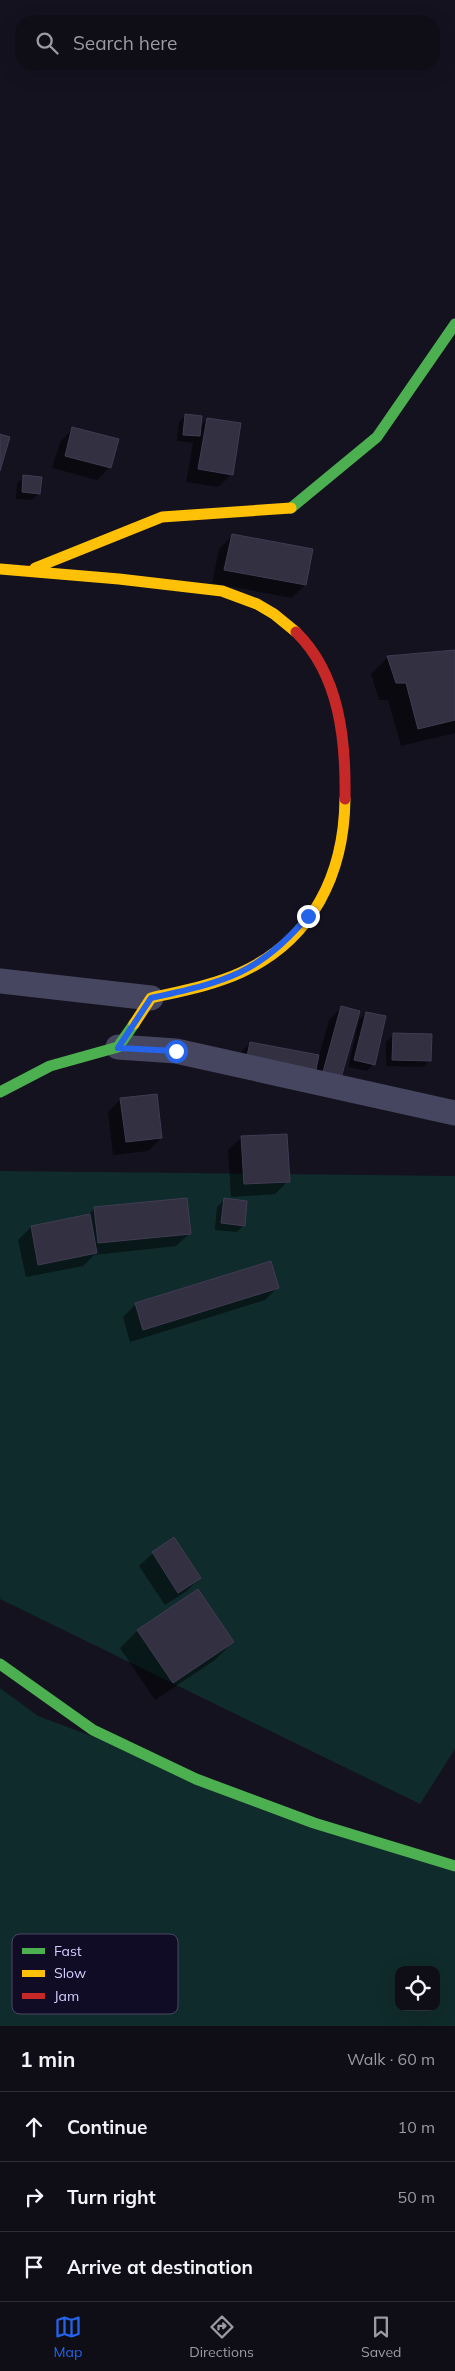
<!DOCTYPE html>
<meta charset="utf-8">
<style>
body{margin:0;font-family:Mulish,sans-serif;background:#1d1c24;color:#f1f3f6}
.controls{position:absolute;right:15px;bottom:15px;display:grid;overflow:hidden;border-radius:10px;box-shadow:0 5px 20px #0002}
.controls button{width:45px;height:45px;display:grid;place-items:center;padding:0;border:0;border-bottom:1px solid #2f2e36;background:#0f0e17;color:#f1f3f6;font:25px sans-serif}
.stop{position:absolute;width:15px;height:15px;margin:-11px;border:4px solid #2563eb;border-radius:50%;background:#fff}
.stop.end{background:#2563eb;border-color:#fff;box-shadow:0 1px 5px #0008}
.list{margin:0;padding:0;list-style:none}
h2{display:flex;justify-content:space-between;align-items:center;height:65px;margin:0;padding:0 20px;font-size:21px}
h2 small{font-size:16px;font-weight:400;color:#9b9ca1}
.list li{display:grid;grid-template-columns:32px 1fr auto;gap:15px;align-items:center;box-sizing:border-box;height:70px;padding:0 20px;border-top:1px solid #2f2e36}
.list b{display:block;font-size:19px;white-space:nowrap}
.list em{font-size:16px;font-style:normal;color:#9b9ca1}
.icon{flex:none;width:28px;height:28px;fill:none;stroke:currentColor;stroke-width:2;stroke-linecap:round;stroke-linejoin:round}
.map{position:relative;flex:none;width:455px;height:2026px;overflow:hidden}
.search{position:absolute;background:#0f0e17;box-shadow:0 5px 20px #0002;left:15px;right:15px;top:15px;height:55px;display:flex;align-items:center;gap:12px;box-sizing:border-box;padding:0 18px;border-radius:20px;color:#9b9ca1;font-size:19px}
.sheet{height:275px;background:#0f0e17}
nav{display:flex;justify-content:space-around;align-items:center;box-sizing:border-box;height:70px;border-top:1px solid #2f2e36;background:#0f0e17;font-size:14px;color:#9b9ca1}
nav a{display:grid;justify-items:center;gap:2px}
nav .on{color:#2563eb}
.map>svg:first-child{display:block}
.green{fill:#102b2b;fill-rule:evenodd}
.shadow{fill:#0007}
.building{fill:#323041;stroke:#403c54}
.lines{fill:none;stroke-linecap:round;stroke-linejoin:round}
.street{stroke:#464660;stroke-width:25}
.fast{stroke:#4caf50;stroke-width:11}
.slow{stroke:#ffc107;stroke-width:11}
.jam{stroke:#c62828;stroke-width:11}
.route{stroke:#2563eb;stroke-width:6}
.key{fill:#100c25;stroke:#4b4766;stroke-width:1}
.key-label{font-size:14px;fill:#d4d0ff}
</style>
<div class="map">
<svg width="455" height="2026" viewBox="0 0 455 2026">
<rect width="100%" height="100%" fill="#14121f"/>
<path class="green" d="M0,1171l455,5v573l-35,55 -420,-205z
M0,1688l38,28 417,156v154h-455zM399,1970h37v37h-37z"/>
<path class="shadow" d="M186,415l13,12 9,-8 24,55 -14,13 -32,-5 7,-39 -16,-2 2,-19z
M73,428l37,39 -13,13 -45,-12 8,-26z
M24,477l15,16 -7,7 -16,-1 1,-16z
M232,536l73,49 -13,13 -80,-15 7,-34z
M455,653v80l-54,13 -13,-46h-9l-8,-26 17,-17z
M342,1007l-2,70 -103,-21 13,-13 69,13 10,-36z
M366,1013l8,51 -7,7 -19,-4 11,-47z
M393,1035l37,25 -7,7 -37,-1v-24z
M121,1099l40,39 -13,13 -35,4 -5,-43z
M242,1137l46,44 -13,13 -44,3 -3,-47z
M224,1200l20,25 -7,7 -22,-2 2,-23z
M95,1208l95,25 -14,13 -82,9 -11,11 -57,11 -8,-37 13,-13 56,-11z
M278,1287l-13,13 -135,42 -7,-25 13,-13z
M174,1539l26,38 -13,14 -22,14 -26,-39 14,-13z
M198,1591l35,51 -18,18 -60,40 -35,-52 17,-17z"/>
<path class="building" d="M185,414l17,2 -2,20 -17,-1z
M207,418l34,5 -8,52 -35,-6z
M72,427l47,12 -8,29 -46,-12z
M0,434l10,3 -10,34z
M23,475l19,2 -2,17 -18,-2z
M232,534l81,15 -7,36 -82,-15z
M455,650v70l-37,9 -12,-46h-10l-9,-27z
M341,1006l19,5 -19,67 -18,-6z
M366,1012l20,4 -11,49 -21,-5z
M393,1033l39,1 -1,27 -39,-1z
M250,1042l69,13 -4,19 -69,-13z
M157,1094l5,44 -36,4 -6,-44z
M287,1134l3,48 -46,2 -3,-48z
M187,1198l4,36 -93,9 -4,-36z
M224,1198l23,3 -2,25 -24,-3z
M90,1214l7,39 -59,12 -7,-39z
M271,1261l8,27 -136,42 -8,-27z
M174,1537l27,41 -23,15 -26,-41z
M198,1589l36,53 -61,41 -36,-53z"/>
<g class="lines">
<path class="street" d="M0,981l151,17
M118,1047l58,4 279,62"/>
<path class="fast" d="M291,508l86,-71 78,-113
M0,1092l50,-26 68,-19 16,-23
M0,1664l93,66 103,49 118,44 141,43"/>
<path class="slow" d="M35,568l127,-51 129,-9
M0,569l119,10 103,12 35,13 17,10 22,18
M134,1024l17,-26c31,-7 63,-13 91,-26 71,-33 102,-98 103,-173"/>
<path class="jam" d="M296,632c44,43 50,109 49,167"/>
</g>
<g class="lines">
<path class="route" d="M176,1051l-58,-3 33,-50c72,-16 108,-23 157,-82"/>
</g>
<rect x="12" y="1934" width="166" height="80" rx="8" class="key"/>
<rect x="22" y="1948" width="23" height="6" fill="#4caf50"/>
<rect x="22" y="1970" width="23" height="7" fill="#ffc107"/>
<rect x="22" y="1993" width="23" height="6" fill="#c62828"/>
<g class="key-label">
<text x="54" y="1956">Fast</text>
<text x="54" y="1978">Slow</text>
<text x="54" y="2001">Jam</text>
</g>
</svg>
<div class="controls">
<button><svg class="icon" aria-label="locate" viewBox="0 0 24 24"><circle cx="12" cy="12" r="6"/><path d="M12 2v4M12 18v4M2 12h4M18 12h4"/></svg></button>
</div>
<div class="stop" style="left:176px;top:1051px"></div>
<div class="stop end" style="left:308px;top:916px"></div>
<div class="search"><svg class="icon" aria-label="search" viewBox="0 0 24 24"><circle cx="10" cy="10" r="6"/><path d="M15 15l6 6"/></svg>Search here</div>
</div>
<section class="sheet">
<h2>1 min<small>Walk · 60 m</small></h2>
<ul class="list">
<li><svg class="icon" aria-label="ahead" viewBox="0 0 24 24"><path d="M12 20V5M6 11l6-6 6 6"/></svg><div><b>Continue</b></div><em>10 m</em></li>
<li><svg class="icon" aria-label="right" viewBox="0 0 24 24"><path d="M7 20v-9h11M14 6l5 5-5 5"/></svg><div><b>Turn right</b></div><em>50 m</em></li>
<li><svg class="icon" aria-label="arrive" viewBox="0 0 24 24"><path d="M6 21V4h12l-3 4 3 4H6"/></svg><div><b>Arrive at destination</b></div></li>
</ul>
</section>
<nav>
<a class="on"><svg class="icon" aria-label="map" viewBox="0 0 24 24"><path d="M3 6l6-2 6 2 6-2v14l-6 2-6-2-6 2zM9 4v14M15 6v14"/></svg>Map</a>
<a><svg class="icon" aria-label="directions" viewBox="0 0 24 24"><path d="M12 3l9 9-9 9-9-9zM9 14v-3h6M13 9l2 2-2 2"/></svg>Directions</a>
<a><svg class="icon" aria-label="saved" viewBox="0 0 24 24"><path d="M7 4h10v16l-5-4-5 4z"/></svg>Saved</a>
</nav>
